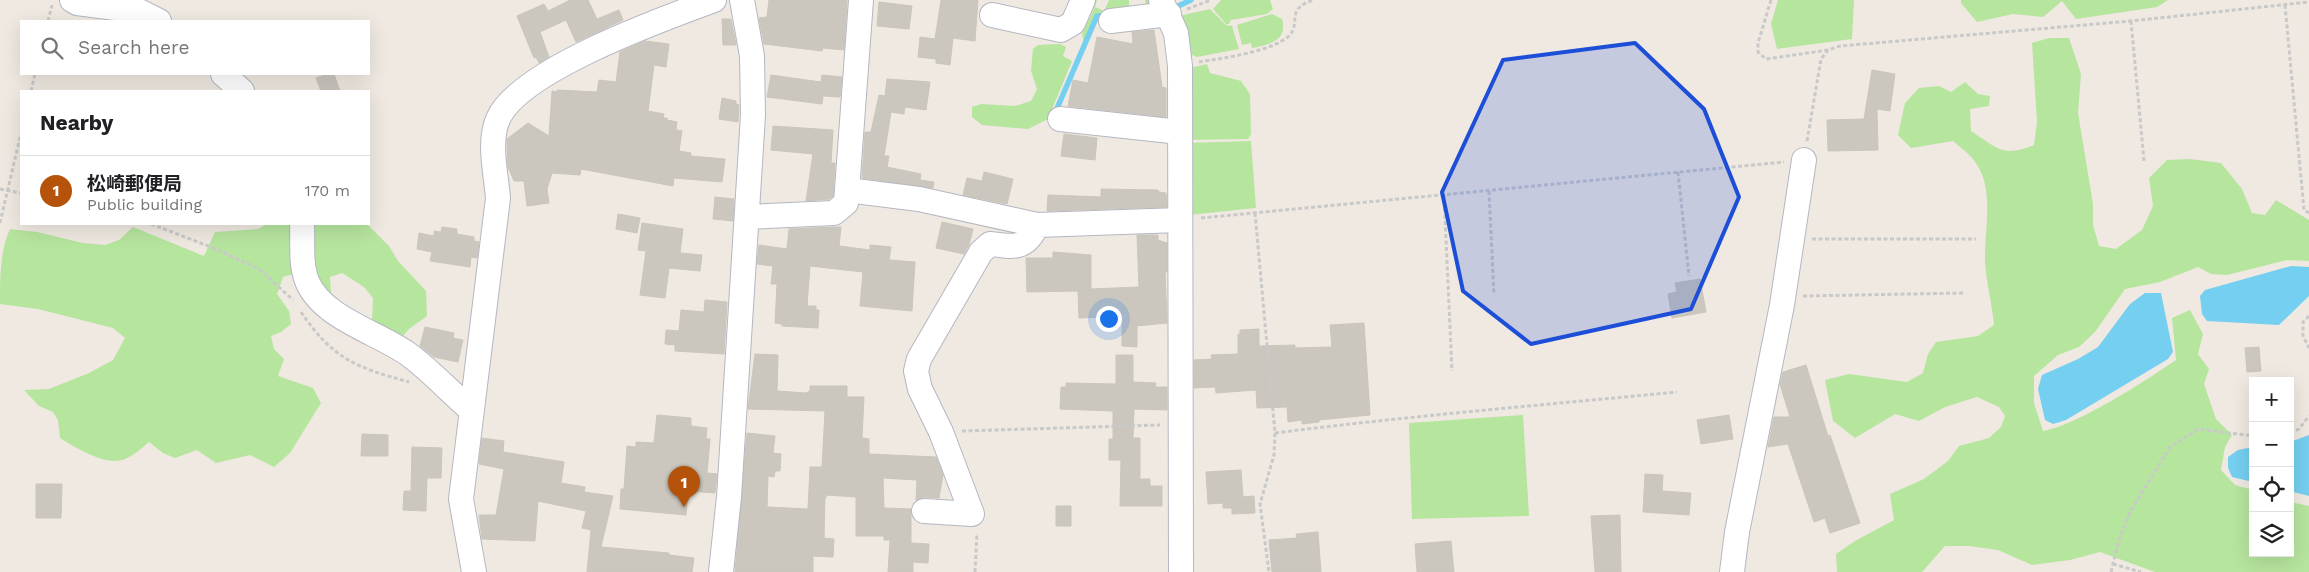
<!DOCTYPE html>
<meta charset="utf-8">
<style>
body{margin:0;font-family:"Work Sans","Noto Sans JP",sans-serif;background:#f6f6f6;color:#202124}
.controls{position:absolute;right:15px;bottom:15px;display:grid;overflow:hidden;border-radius:0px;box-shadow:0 5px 20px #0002}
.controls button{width:45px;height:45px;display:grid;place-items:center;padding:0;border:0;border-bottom:1px solid #e0e0e0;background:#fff;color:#202124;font:25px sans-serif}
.you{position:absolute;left:1108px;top:318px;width:18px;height:18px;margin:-12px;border:4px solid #fff;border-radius:50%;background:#1a73e8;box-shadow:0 0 0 8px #1a73e833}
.badge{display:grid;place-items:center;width:32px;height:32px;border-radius:50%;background:#b45309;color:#fff;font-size:16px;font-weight:700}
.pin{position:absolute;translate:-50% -41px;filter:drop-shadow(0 1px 2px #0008)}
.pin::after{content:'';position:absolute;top:26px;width:18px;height:15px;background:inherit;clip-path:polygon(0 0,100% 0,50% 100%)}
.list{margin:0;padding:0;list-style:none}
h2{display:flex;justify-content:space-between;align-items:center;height:65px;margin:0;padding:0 20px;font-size:21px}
h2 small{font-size:16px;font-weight:400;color:#757577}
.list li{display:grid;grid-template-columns:32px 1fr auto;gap:15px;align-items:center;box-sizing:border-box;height:70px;padding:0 20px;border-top:1px solid #e0e0e0}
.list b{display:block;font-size:19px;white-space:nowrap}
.list p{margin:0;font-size:16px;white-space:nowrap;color:#757577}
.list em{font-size:16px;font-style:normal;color:#757577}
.icon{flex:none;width:28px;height:28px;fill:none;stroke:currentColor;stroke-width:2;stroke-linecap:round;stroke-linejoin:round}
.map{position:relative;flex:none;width:2309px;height:572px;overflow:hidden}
.search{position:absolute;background:#fff;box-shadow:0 5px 20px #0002;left:20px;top:20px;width:350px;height:55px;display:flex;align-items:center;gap:12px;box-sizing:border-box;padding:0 18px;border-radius:0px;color:#757577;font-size:19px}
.panel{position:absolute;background:#fff;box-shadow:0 5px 20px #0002;left:20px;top:90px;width:350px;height:135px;border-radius:0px}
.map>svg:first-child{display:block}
.green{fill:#b6e59e}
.water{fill:#75cff0}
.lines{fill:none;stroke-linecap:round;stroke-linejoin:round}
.stream{stroke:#75cff0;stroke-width:5.5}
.building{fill:#cbc7bf;stroke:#cbc5ba}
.minor-casing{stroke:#b4b7c1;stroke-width:26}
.path{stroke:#c9c9c9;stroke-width:3;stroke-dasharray:4 2.5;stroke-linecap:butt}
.minor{stroke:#fff;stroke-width:24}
.marked{fill:#1d4ed8;fill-opacity:0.2;stroke:#1d4ed8;stroke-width:4;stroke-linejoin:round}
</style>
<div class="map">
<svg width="2309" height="572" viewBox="0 0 2309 572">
<rect width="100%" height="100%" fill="#efe9e1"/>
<path class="green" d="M1094,0h3l-2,7 9,4 5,-11h20v8l17,-2 -1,-6h4l3,6 -55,9 -13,28 -2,-9 12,-25z
M1221,0h49l3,9 -6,5 -36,6 -2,4h-3l-13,-15z
M1778,0h76l-2,39 -75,10 -6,-25z
M1961,0h207l-11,7 -81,12 -14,-18 -19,16 -30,-3 -36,8 -16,-19z
M1210,9l16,16 6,1 7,23 -42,8 -9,-4 -9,-37z
M1272,14l10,5c6,22 -12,25 -30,29l-1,-5 -9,2 -5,-20z
M2049,38h20l12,36 -3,39 15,91v21l6,21 17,3 26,-19 11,-24 -4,-28 18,-18 23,-1 31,4 21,26 10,24 13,2 11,-15 33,20v41l-22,-1 -60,15 -16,-1 -13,-7 -38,15 -35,7 -30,43 -16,15 -21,8 -24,21v27l9,28c33,-5 104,-51 133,-71l-4,-42 18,-8 13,24 -5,20 11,15 -5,15 12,35 16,16 -7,12 -4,23 14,15 18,5v63h37v-51l19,4v66h-154l-55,-20 -30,8 -38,5 -34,-15 -29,-4h-24l-23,26h-85l-1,-18 19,-13 39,-21 -4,-26 34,-15 24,-18 11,-15 30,-8 12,-11 4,-11 -6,-9 -22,-10 -32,10 -26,14 -24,-7 -40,24 -22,-17 -8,-41 24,-6 58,8 16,-9 5,-19 8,-12 42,-6 16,-11c-2,-22 -8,-43 -9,-65 -1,-32 11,-73 -12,-101 -5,-6 -13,-12 -20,-18l-42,7 -13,-13 7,-32 14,-15 20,-2 12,6 14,-10 13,12 12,2 -1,10 -19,3 1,22c27,17 31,27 63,14l3,-23 -5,-79z
M1060,44l6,3 -3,9 9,5 -24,58 -20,10 -46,-4 -10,-8v-10l9,-3 34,2 16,-5 6,-12 -6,-18 2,-22 5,-4z
M1207,64l3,9 31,8 9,13 1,40 -3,5 -64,1 1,-71z
M1251,141l5,67 -67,7 -4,-72z
M267,224h100l22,22 9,15 28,30 1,25 -18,13 -6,7 -31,-16 1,-22 -9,-11 -22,-14 -12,4 1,18 -17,18 -21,-39 -10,3 -6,17 12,17 2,13 -10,8 -10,4 3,13 10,10 -6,17 35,12 8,15 -31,50 -16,14 -24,-12 -34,8 -19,-13 -22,8 -12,-5 -14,-11c-9,8 -21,19 -34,19 -17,0 -41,-14 -55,-23l-2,-18 -5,-8 -14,-6 -15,-16 25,-1 40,-16 24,-13 12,-22 -12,-10 -75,-19 -38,-5c0,-25 0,-54 10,-75l27,3 46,11 22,2 14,-5 14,-13 71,29 11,-24 43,-3z
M1523,415l6,101 -117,3 -3,-96z"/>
<path class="water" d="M2291,266l18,1v29l-30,29 -72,-4 -5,-7 -2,-18 5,-6z
M2145,293h16l12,59 -5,7 -102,61 -13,4 -8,-4 -7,-31 4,-14 36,-16 20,-12 32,-43z
M2309,435v61l-19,-5v-49z
M2253,447v35l-21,-5 -4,-9v-11l10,-7z"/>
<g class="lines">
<path class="stream" d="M1174,8l17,-8
M1055,113l42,-97 10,-1"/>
</g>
<path class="building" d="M570,0h18l9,19 22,-9 4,10 -47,22 -10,-22 -26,12 9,25 -10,6 -3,-6 -2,1 -17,-42 27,-12 4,7z
M769,0h78l-3,50 -21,-2 -1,3 -58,-7 -5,-26 8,-1z
M941,0h37l-3,41 -22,-3 -3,27 -14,-2v-4l-18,-2 2,-20 15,2z
M879,2l33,4 -3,23 -32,-3z
M722,19h9l5,26h-13z
M1154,30l8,57 4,1v29l-98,-11 5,-26 15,3 9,-46 36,7 -1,-12z
M645,41l24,3 -3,23 -12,-2 -6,46 16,3 -1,4h4v2l10,2 -1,8 6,1 -3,20 12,2v3l34,3 -3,23 -48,-4 -1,8 -92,-17 -1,6 -28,-2 -5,16 2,14 -22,3 -3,-25h-10l-6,-14 -1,-28 21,-16 21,13 3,-45 5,1v-2l40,2 2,-12 17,2 4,-30z
M1872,70l23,4 -5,37 -13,-2 1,41 -50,1 -1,-31 37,-1z
M327,74h7l6,17h-19l-5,-13z
M771,75l50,7 1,-7 20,2 -2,20 -17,-1 -1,8 -55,-7z
M887,79l43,3 -4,28 -21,-3 -1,7 -13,-2 -7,44h5l-2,11 34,7 -1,6 14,2 -1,6 -71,-10 3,-46h6l8,-37 6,1z
M722,98l14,3v3l3,1 -1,17 -19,-3z
M773,126l60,4 -2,33h4l-2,33 -4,3 -23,2 7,-47 -42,-4z
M1064,134l33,4 -2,22 -34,-4z
M984,172l29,7 -6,25 -44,-9 4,-17 15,3z
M1101,189l57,1 1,2 7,1 1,14 -120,4 1,-16 53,2z
M715,197l19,2 -1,22 -20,-2z
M618,214l22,4 -3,15 -21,-4z
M942,222l31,7 -4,16 -5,9 -28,-6z
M642,223l41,6 -3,24 22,2 -2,16 -31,-3 -4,30 -25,-3 6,-44 -8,-1z
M442,227l15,2v5l17,3v4l5,1 -2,16 -6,-1 -1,10 -40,-6 2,-9 -15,-3 2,-16 15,3v-5l7,1z
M835,227h6l-2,19 31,4v-5l21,2 -2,13 26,2 -3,49 -52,-5 3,-34 -53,-6 -3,40h9v4h3l-1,18 -36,-2v-2l-7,-1 2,-39h-6l2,-18 -16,-2 2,-19 28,4 2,-20z
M1137,235h21v5l9,3v29h-2l2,51 -30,3v21l-15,-1v-30l-43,2 -1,-27 -51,1 -1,-34h27v-6l38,3v34l48,-2z
M1700,279l6,33 -34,6 -4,-24 9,-2 -2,-9z
M705,300l22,2 -3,52 -49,-3v-6l-10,-1 1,-14 13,1 2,-21 23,2z
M1364,323l6,92 -51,5v2l-17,2v-4l-14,2 -1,-15 -30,1 -1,-18 -40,3 -1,-6 -21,1v-28l18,-1 -1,-4 27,-1v-20h2v-4l19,-1v17l36,-1v3l37,-1 -2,-22z
M425,327l29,6 -1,5 10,2 -5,22 -24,-5 -14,-11z
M2259,347l2,24 -14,1 -2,-24z
M755,354l23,1 -1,36 29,2 4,-2v-5h37v11h17l-2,41 7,1v15l67,3 7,18 -4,23 -15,-1 -8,3 1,-20 -34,-2 1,30 27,1v34l18,1 -1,19 -15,-1v10h-25l2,-32h-6v-4h-28v-39l-29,-2 -2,4 -1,39 10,1 -1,18 -20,-1v16h-78l12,-139 28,3 -2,17 8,1 -1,17h-5l-1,6 -6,-1 -1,31 41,2 2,-42h12l3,-56 -77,-2z
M1116,355h17v27l23,1 -1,4h12v23l-33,-1 -1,29h7v41h10v7h12v20h-42l1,-46h-12v-21h4v-28l-53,-2 1,-22h5v-4l50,1z
M1806,365l22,71 2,-1 30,88 -30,10 -5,-15 -11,4 -26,-78 -20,3 6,-30h16l-10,-33 3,-12z
M657,415l34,3v8l16,2 -1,11h4l-3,34 10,1 -2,19 -27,-2 -2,24 -66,-6 1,-20h3l3,-43 9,1v-5l18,1z
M1729,415l4,24 -32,5 -4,-24z
M362,434l26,1v21h-27z
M482,438l22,3 -1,11 61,10 -3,21 24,4 -1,5 29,4 -12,51 68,6v2l25,3 -2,14h-105l4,-42 -9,-2 4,-17 -48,-10 -3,40 -53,-2 -3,-24h17l8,-46 -25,-5z
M412,447l30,1 -1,30h-14l-1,33 -23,-1 1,-19h7z
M1241,470l2,27 11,-1 1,17 -23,1v-6h-9v-5l-15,1 -2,-32z
M1645,474l18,1 -1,16 29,2 -2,22 -46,-3z
M36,484h26l-1,34h-25z
M1056,506h15v20h-15z
M1620,515l1,57h-26l-4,-56z
M1318,532l3,40h-49l-3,-32 28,-2 -1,-4z
M1451,541l3,31h-37l-2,-28z"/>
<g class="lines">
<g class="minor-casing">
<path id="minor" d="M72,0l5,3 62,8 20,10
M1161,0l15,33 4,33 1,506
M992,15l69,15 12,-7 10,-23
M1111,21l58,-7
M223,74l19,17
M1060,119l120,13
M847,190l72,9 118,26
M747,217l87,-4 12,-10 15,-203
M302,224c1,18 -2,39 5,57 15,37 70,51 101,73 22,16 42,38 63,56
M924,511l48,3 -31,-82 -21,-43 -4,-18 3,-12 62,-107 9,-8c24,3 36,6 47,-19l143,-5
M474,572l-13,-73 37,-301c-2,-25 -10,-56 0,-79 21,-49 167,-101 216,-119
M721,572l8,-75 24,-382 -1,-59 -10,-56
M1732,572l5,-40 45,-227 22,-145"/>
</g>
<path class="path" d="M1771,0l-13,43v9l8,7 62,-9
M2285,5l19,205 5,3
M1187,9l24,-9
M48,21l4,-16
M2131,21l13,140
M1199,62c24,-4 72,-10 90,-26 13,-13 -5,-26 24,-36
M31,91l4,-17
M1807,141l14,-82 7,-9 12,-4 291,-25 178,-19
M1678,172l11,104
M0,189l21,4
M1489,191l5,104
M1444,195l8,176
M1255,213l20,220 -1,22 -14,49 9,68
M1201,218l583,-56
M0,223l21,-90
M151,224l60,23 48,22 34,31
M1812,239h164
M1803,296l162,-3
M301,312c32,47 54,55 108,70
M2309,316l-6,6v14l6,12
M962,431l198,-6
M1275,433c134,-17 268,-28 402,-41
M2290,433l9,-4 10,-13
M2113,564l28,8
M975,572l2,-39
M2111,572l7,-29 12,-31 40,-65 28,-18 55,7"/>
<use href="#minor" class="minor"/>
</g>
<path class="marked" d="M1635,43l69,66 35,88 -48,112 -160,35 -68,-53 -21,-99 61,-132z"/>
</svg>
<div class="controls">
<button>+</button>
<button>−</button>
<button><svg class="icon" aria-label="locate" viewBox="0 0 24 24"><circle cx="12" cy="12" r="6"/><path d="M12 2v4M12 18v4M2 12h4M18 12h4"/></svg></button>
<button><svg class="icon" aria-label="layers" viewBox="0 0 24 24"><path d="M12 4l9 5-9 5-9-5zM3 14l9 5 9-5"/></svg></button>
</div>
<div class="you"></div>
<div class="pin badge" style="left:684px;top:507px">1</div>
<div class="search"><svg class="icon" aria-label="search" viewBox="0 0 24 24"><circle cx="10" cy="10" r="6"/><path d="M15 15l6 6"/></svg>Search here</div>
<section class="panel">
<h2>Nearby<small></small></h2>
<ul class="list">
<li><span class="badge">1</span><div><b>松崎郵便局</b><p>Public building</p></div><em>170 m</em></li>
</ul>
</section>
</div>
